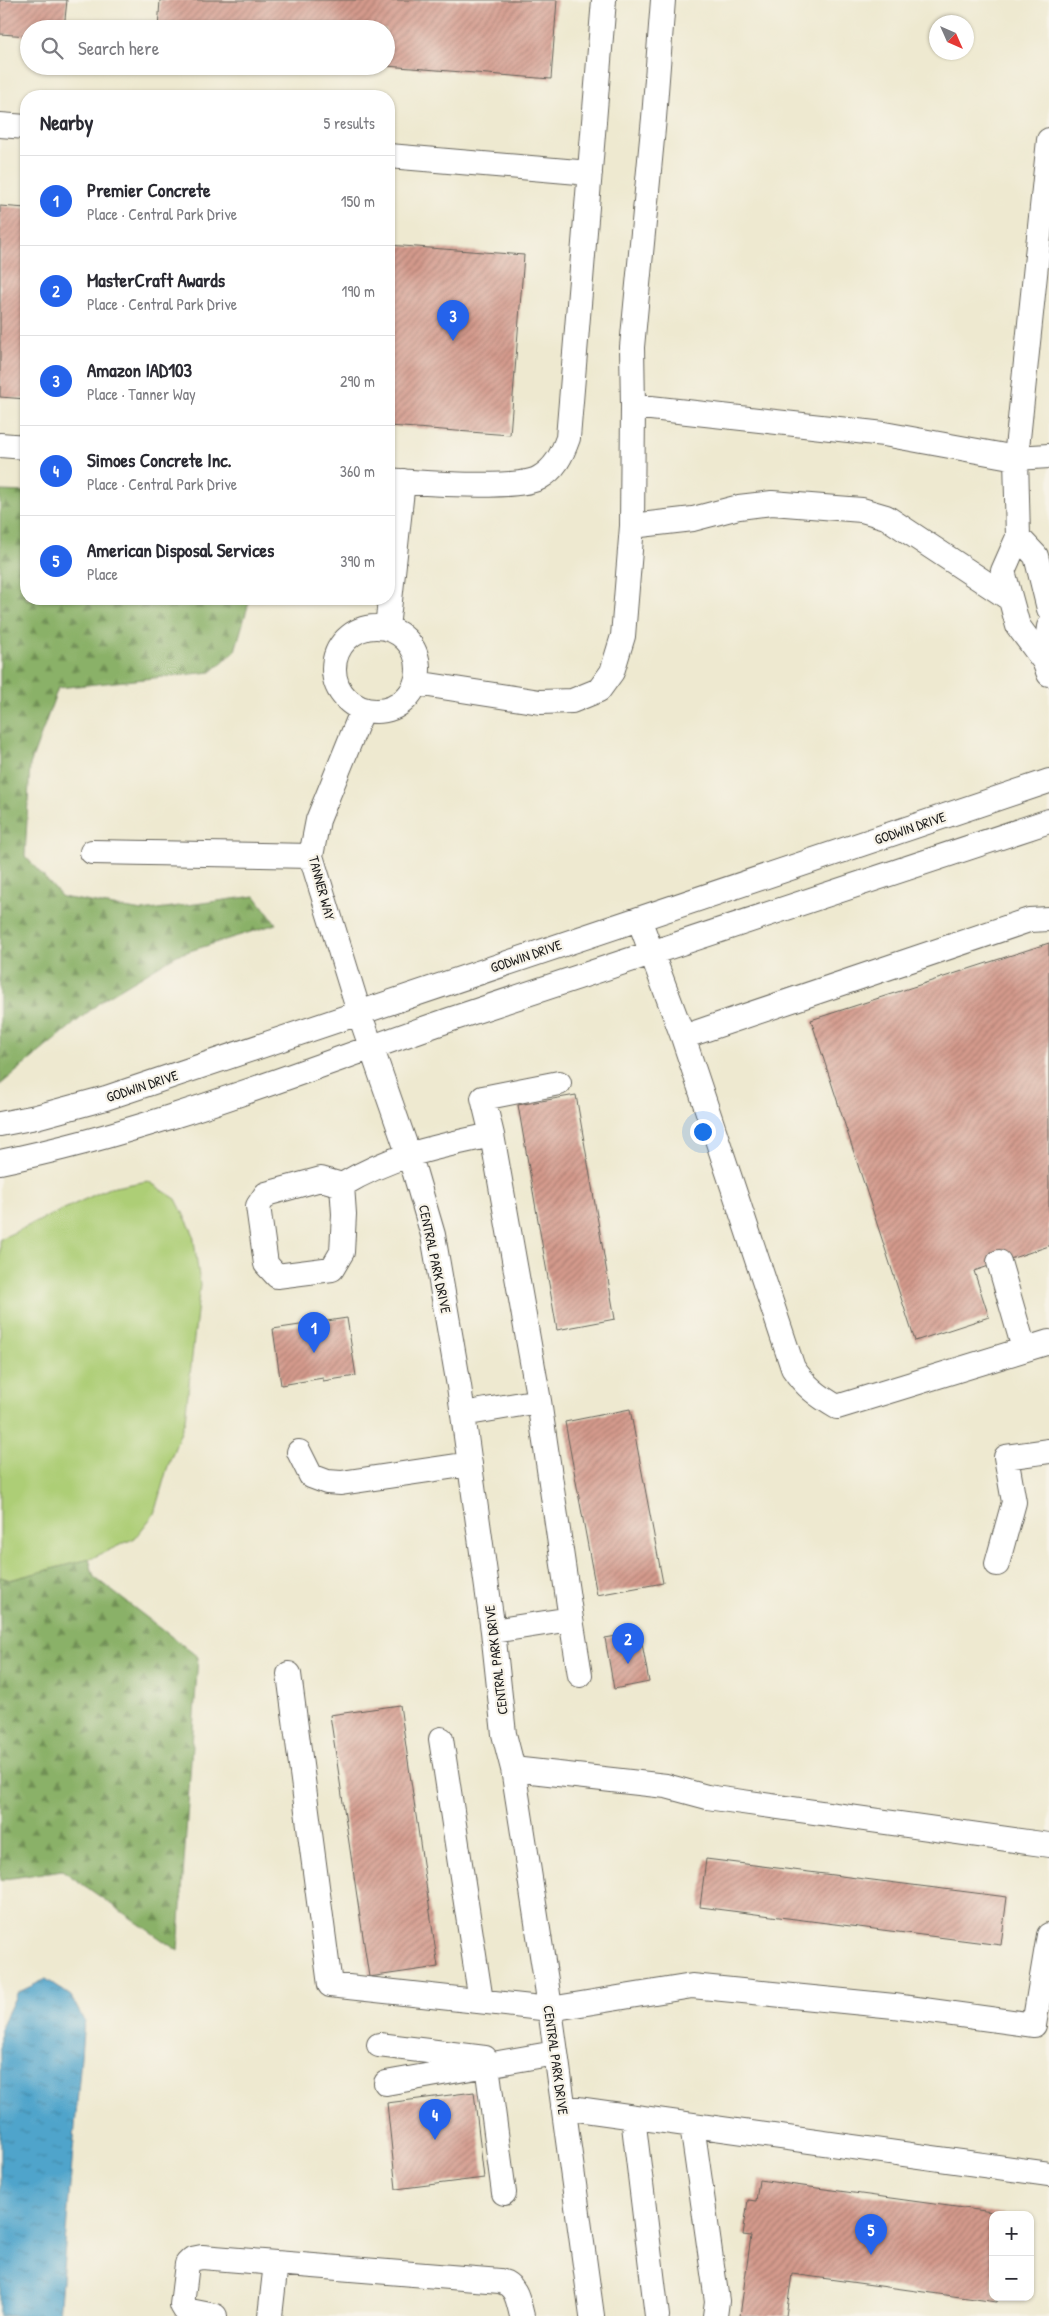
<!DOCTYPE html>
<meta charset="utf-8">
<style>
body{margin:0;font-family:"Patrick Hand",sans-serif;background:#f7f7f7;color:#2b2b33}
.controls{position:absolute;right:15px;bottom:15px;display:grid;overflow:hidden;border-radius:10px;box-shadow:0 1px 4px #0004}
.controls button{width:45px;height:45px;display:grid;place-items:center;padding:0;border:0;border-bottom:1px solid #e1e1e2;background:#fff;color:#2b2b33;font:25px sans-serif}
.compass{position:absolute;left:929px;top:15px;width:45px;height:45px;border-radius:50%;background:#fff;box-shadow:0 1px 4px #0004;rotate:135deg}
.you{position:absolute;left:702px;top:1131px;width:18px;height:18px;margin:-12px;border:4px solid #fff;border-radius:50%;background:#1a73e8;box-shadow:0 0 0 8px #1a73e833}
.badge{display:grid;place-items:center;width:32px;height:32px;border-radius:50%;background:#2563eb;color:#fff;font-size:16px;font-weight:700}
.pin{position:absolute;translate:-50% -41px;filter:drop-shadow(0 1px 2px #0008)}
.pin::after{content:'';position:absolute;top:26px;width:18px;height:15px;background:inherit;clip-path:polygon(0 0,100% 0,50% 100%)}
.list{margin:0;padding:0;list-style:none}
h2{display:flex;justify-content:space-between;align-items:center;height:65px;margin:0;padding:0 20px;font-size:21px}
h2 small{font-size:16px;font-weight:400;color:#7c7c81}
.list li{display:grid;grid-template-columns:32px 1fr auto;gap:15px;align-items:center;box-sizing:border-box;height:90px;padding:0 20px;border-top:1px solid #e1e1e2}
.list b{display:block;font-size:19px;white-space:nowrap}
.list p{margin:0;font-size:16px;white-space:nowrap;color:#7c7c81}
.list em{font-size:16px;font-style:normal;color:#7c7c81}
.icon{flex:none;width:28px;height:28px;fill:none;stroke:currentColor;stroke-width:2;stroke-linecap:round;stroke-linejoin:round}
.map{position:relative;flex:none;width:1049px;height:2316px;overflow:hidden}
.search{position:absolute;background:#fff;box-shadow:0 1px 4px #0004;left:20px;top:20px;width:375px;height:55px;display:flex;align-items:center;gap:12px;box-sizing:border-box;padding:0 18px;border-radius:28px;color:#7c7c81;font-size:19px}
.panel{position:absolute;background:#fff;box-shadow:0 1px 4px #0004;left:20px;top:90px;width:375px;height:515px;border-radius:20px}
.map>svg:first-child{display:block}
.green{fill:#adce76;stroke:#647549}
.forest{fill:url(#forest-firs);stroke:#536642}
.water{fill:url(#water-ripples);stroke:#366074}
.building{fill:url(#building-hatch)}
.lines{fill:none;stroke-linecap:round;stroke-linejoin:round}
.minor-casing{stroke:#66645b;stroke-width:26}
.minor{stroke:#fff;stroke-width:24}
.labels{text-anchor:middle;stroke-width:4.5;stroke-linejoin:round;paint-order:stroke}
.street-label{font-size:14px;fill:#1c1c1c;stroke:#f7f3e8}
</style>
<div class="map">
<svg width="1049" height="2316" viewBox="0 0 1049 2316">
<defs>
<pattern id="forest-firs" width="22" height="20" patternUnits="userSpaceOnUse" patternTransform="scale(1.25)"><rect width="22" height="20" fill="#8ab167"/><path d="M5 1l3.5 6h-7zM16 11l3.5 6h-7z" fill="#708f54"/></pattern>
<pattern id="water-ripples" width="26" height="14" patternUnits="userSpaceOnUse" patternTransform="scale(1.25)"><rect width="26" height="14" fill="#4fa4cb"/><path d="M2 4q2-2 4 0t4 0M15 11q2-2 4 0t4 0" fill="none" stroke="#4185a4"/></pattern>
<pattern id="building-hatch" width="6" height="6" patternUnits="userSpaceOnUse" patternTransform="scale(1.25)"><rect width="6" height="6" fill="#d49a8c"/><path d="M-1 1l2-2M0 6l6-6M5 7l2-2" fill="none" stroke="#ab7d72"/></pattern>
</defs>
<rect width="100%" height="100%" fill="#f7f3e8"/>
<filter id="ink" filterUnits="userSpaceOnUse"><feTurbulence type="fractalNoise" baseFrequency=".02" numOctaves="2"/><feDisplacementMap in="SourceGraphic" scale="10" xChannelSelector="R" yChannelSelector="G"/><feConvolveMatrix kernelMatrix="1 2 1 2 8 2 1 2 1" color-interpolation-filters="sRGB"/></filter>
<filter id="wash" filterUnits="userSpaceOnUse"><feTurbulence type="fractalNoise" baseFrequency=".0096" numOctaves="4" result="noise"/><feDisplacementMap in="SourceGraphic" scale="20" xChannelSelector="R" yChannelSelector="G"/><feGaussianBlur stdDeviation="1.12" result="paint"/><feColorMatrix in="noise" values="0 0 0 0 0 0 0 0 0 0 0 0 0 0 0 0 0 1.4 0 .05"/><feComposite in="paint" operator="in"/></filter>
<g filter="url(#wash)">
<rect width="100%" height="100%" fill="#eee9d0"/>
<path class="green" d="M148,1181l28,18 17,34 7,51 -15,136 -18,49 -13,45 -19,24 -45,21 -80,21 -10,-3v-338l109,-51z"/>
<path class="forest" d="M0,491l26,1v107h224l-15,52 -24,21 -153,16 -28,77 -5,91 37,41 80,14 113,-15 21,28 -99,31 -72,43 -105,87z
M89,1559l5,18 104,80 -20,294 -116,-81 -62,10v-303l10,3z"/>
<path class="water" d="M46,1979l25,17 13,25 -25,295h-59v-287l17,-36z"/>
<g id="blocks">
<path class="building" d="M0,0h67l-3,29h-35v7l-29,-2z
M160,0h397l-6,79 -165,-13v-37h-228z
M0,206l26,2v191l-26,-2z
M389,245l135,10 -14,180 -121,-9z
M1049,943v303l-75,25 15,46 -74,24 -104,-321z
M576,1095l39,224 -58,11 -39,-225z
M347,1318l9,58 -33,5v-3l-42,7 -8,-56z
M630,1409l33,174 -66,12 -32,-173z
M640,1632l9,50 -35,7 -9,-51z
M400,1705l38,262 -69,10 -39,-262z
M706,1859l301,38 -6,48 -301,-38z
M474,2092l10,86 -88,11 -9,-86z
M759,2180l248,34 -14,1v82h5l-1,5 -205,-28 -6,42h-46l11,-80 -8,-1 5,-35 8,1z"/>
</g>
</g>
<g filter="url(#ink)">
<use href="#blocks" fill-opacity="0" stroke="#66645b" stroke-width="1"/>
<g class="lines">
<g class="minor-casing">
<path id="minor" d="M0,125l26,2
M1049,140l-33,318 33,-2
M389,156l201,17
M633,406l-1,-59 22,-229 9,-118
M0,445l26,2
M389,480c28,3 128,10 150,-2 16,-9 23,-23 29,-40l36,-438
M632,526l61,-7 46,-12 33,-4 90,7 24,7 124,82
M1049,609l-13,-53 -18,-19 -15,34 15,55 26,35 5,13
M334 669a42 42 0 1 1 84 0a42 42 0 1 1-84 0Z
M387,628l16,-147
M1044,661l5,-34
M416,683l124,19 32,-1 27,-11 13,-18 11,-36 9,-110 1,-120 251,28 132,24 2,79
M363,709l-45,111 -7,36 48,156 55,158 19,65 26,151 34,245 11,103 9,35 34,218 45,329
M92,852l219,4
M639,919l44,118
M1049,919l-20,1 -346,117 110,331c12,18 25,28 44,39l212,-65
M0,1124l36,-7 70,-19 943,-317
M492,1135l-9,-37 76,-15
M0,1162c154,-31 301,-91 449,-142 199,-68 400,-132 600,-199
M342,1185l2,29 -2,38 -10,17 -55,7 -11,-12 -8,-58 8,-12 55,-15 21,6c50,-30 94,-38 150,-50l47,266 32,218 -78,12
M999,1262l25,87
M463,1414l76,-13
M299,1452l12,24 16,6 14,1 129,-19
M997,1564l17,-62 -8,-45 43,-6
M571,1619l9,56
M289,1674l41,311 220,24 142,-23 202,20 140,19 15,-90
M441,1739l40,262
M513,1769l153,17 41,11 342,48
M379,2045l106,13
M487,2065l17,128
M386,2083l169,-30
M563,2107l486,67
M633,2117l24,199
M692,2125l25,176 -2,15
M215,2316l-30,-6 -3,-5 5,-41 5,-5 10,-2 74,6
M270,2316l6,-53 224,18c17,4 18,20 22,35"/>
</g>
<use href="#minor" class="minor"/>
</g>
</g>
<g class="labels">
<g class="street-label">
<text transform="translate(910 828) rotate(-19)" y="5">GODWIN DRIVE</text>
<text transform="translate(322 888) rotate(75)" y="5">TANNER WAY</text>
<text transform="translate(526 956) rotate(-19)" y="5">GODWIN DRIVE</text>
<text transform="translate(142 1086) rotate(-18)" y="5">GODWIN DRIVE</text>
<text transform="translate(435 1259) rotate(78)" y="5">CENTRAL PARK DRIVE</text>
<text transform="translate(496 1660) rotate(-97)" y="5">CENTRAL PARK DRIVE</text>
<text transform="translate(556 2060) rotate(82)" y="5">CENTRAL PARK DRIVE</text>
</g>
</g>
</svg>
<div class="controls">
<button>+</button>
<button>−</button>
</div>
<svg class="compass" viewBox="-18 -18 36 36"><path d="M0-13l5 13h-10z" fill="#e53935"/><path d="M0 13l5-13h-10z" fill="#7c7c81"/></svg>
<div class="you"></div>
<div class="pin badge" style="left:314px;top:1353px">1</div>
<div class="pin badge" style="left:628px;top:1664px">2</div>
<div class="pin badge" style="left:453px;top:341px">3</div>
<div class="pin badge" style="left:435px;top:2140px">4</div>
<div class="pin badge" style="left:871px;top:2255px">5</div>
<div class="search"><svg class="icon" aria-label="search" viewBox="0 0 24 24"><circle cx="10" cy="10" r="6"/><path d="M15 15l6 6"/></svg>Search here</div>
<section class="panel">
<h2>Nearby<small>5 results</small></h2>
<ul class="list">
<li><span class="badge">1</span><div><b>Premier Concrete</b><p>Place · Central Park Drive</p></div><em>150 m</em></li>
<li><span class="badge">2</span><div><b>MasterCraft Awards</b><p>Place · Central Park Drive</p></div><em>190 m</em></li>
<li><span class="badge">3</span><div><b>Amazon IAD103</b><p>Place · Tanner Way</p></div><em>290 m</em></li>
<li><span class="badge">4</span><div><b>Simoes Concrete Inc.</b><p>Place · Central Park Drive</p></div><em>360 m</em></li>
<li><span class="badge">5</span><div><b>American Disposal Services</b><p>Place</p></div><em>390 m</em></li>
</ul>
</section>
</div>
